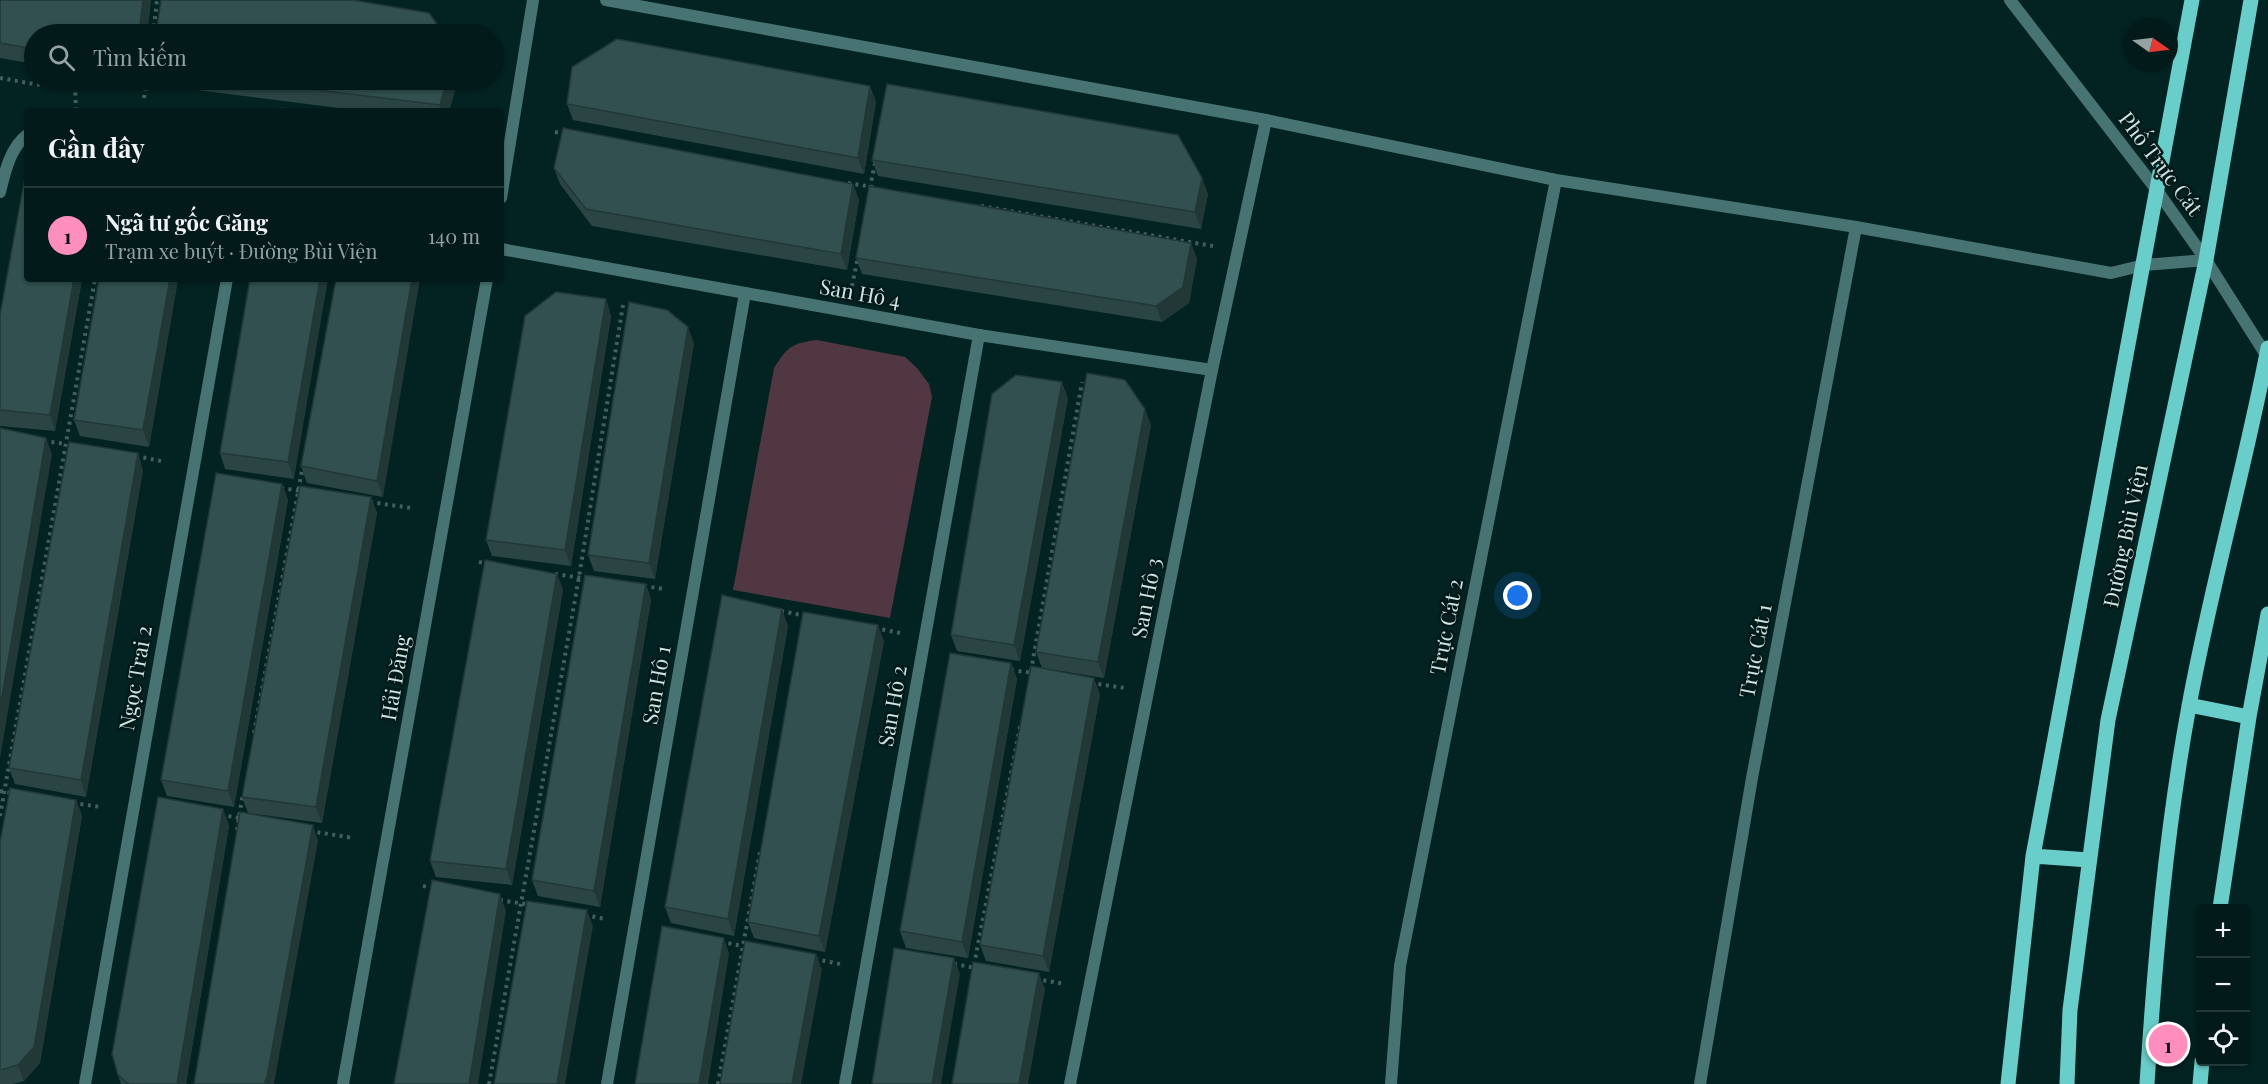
<!DOCTYPE html>
<html lang="vi">
<meta charset="utf-8">
<style>
body{margin:0;font-family:"Playfair Display",serif;background:#102727;color:#f1f3f6}
.controls{position:absolute;right:18px;bottom:18px;display:grid;overflow:hidden;border-radius:6px;box-shadow:0 2px 4px #0004}
.controls button{width:54px;height:54px;display:grid;place-items:center;padding:0;border:0;border-bottom:2px solid #233839;background:#021a1a;color:#f1f3f6;font:30px sans-serif}
.compass{position:absolute;left:2124px;top:18px;width:54px;height:54px;border-radius:50%;background:#021a1a;box-shadow:0 2px 4px #0004;rotate:104deg}
.you{position:absolute;left:1518px;top:596px;width:21px;height:21px;margin:-15px;border:4px solid #fff;border-radius:50%;background:#1a73e8;box-shadow:0 0 0 9px #1a73e833}
.badge{display:grid;place-items:center;width:39px;height:39px;border-radius:50%;background:#fe8ebe;color:#111;font-size:20px;font-weight:700}
.pin{position:absolute;translate:-50% -50%;border:3px solid #fff;box-shadow:0 2px 6px #0006}
.list{margin:0;padding:0;list-style:none}
h2{display:flex;justify-content:space-between;align-items:center;height:78px;margin:0;padding:0 24px;font-size:26px}
h2 small{font-size:20px;font-weight:400;color:#96a1a2}
.list li{display:grid;grid-template-columns:39px 1fr auto;gap:18px;align-items:center;box-sizing:border-box;height:96px;padding:0 24px;border-top:2px solid #233839}
.list b{display:block;font-size:22px;white-space:nowrap}
.list p{margin:0;font-size:20px;white-space:nowrap;color:#96a1a2}
.list em{font-size:20px;font-style:normal;color:#96a1a2}
.icon{flex:none;width:33px;height:33px;fill:none;stroke:currentColor;stroke-width:2;stroke-linecap:round;stroke-linejoin:round}
.map{position:relative;flex:none;width:2268px;height:1084px;overflow:hidden}
.search{position:absolute;background:#021a1a;box-shadow:0 2px 4px #0004;left:24px;top:24px;width:480px;height:66px;display:flex;align-items:center;gap:15px;box-sizing:border-box;padding:0 21px;border-radius:33px;color:#96a1a2;font-size:22px}
.panel{position:absolute;background:#021a1a;box-shadow:0 2px 4px #0004;left:24px;top:108px;width:480px;height:174px;border-radius:6px}
.map>svg:first-child{display:block}
.green{fill:#513741}
.lines{fill:none;stroke-linecap:round;stroke-linejoin:round}
.path{stroke:#425e5d;stroke-width:4;stroke-dasharray:3 4.5;stroke-linecap:butt}
.service{stroke:#477472;stroke-width:12}
.minor{stroke:#477472;stroke-width:12}
.tertiary{stroke:#477472;stroke-width:12}
.primary{stroke:#69cdc9;stroke-width:15}
.wall{fill:#2a4544}
.shaded-wall{fill:#223837}
.building{fill:#31504f;stroke:#223837;stroke-width:1.5}
.labels{text-anchor:middle;stroke-width:5;stroke-linejoin:round;paint-order:stroke}
.street-label{font-size:21px;fill:#d1e3e1;stroke:#001a19}
</style>
<div class="map">
<svg width="2268" height="1084" viewBox="0 0 2268 1084">
<rect width="100%" height="100%" fill="#032322"/>
<path class="green" d="M817,340l88,17 12,11 12,16 3,13 -42,221 -157,-28 41,-222c13,-21 18,-25 43,-28z"/>
<g class="lines">
<path class="path" d="M153,34l4,-34
M0,78l45,8
M75,85l1,26
M144,98l3,-18
M226,111h13
M555,132l11,2
M848,183l25,4
M870,188l5,-25
M981,206l232,40
M852,286l6,-29
M44,441l22,3
M136,456l25,5
M281,488l20,3
M370,502l41,6
M479,562l9,2
M555,574l34,5
M644,586l20,3
M781,611l25,5
M875,628l25,5
M1011,670l22,3
M1031,671l51,-289
M1091,683l34,5
M254,733l49,-268
M0,791l12,2
M73,803l28,4
M221,815l19,3
M0,816l95,-537
M237,830l6,-37
M310,831l43,7
M423,886l10,2
M500,900l31,5
M585,915l20,4
M721,942l22,4
M815,959l25,5
M954,964l22,4
M974,965l47,-243
M1036,979l29,5
M489,1084l90,-507 44,-272
M718,1084l42,-232"/>
<path class="service" d="M606,0l660,120 290,60 300,47 255,46 33,-8 62,-5
M0,192c5,-20 10,-44 27,-57
M501,198l32,-198
M85,1084l142,-805
M343,1084l144,-805
M607,1084l138,-791
M845,1084l134,-749
M1070,1084l142,-714 54,-250
M1391,1084l9,-118 156,-786
M1700,1084l52,-306 104,-551"/>
<path class="minor" d="M501,249l478,86 233,35"/>
<path class="tertiary" d="M2010,0l146,189 50,71 62,98"/>
<path class="primary" d="M2189,705l60,12
M2033,856l56,4
M2220,908l29,-191 19,-103
M2008,1084l25,-228 159,-856
M2067,1084l3,-74 38,-290 98,-460 45,-260
M2147,1084c8,-127 19,-253 42,-378 22,-120 56,-238 79,-358
M2200,1084l2,-22"/>
</g>
<path class="wall" d="M0,0h151l-4,34h-113v30l-34,-6z
M155,80h303l-9,31h-87l-205,-26z
M870,86l6,16 -12,72 -291,-54 -6,-16z
M872,160l336,34 -7,35 -323,-53z
M554,168l299,16 6,16 -12,70 -255,-44 -32,-42z
M1191,243l6,16 -8,44 -27,19 -300,-48 -6,-16z
M27,279h55l-27,152 -55,-5v-111z
M99,279h79l-29,168 -69,-11 -6,-16z
M250,279l44,200 -69,-10 -5,-16z
M336,279l47,218 -76,-14 -6,-17z
M606,299l5,17 -40,250 -79,-10 -6,-16z
M694,343l-39,236 -61,-8 -6,-16z
M1068,398l-48,263 -63,-10 -6,-16z
M1151,425l-47,253 -62,-10 -6,-16z
M143,470l-57,327 -71,-13 -6,-16z
M282,484l6,16 -54,307 -67,-11 -6,-16z
M371,497l6,16 -55,310 -74,-10 -6,-16z
M557,574l6,16 -51,295 -76,-8 -6,-16z
M646,584l5,16 -51,307 -62,-11 -6,-16z
M788,626l-54,310 -63,-13 -6,-16z
M884,641l-59,311 -71,-14 -6,-16z
M1011,663l6,16 -49,279 -62,-10 -6,-17z
M1100,694l-51,278 -63,-11 -6,-16z
M76,800l6,16 -42,247 -16,18 -11,3h-13v-242z
M223,809l6,17 -43,258h-65l-3,-9z"/>
<path class="shaded-wall" d="M143,0h8l-4,34h-8z
M447,80h11l-9,31h-7l-2,-6z
M870,86l6,16 -12,72 -6,-16z
M1202,178l6,16 -7,35 -6,-17z
M853,184l6,16 -12,70 -6,-16z
M1191,243l6,16 -8,44 -27,19 -6,-16z
M74,279h8l-27,152 -5,-16z
M170,279h8l-29,168 -6,-17z
M320,279h8l-34,200 -6,-17z
M412,279h8l-37,218 -6,-16z
M606,299l5,17 -40,250 -6,-16z
M688,327l6,16 -39,236 -6,-16z
M1062,382l6,16 -48,263 -6,-16z
M1145,409l6,16 -47,253 -6,-16z
M46,438l6,16 -52,304v-50z
M138,453l5,17 -57,327 -5,-17z
M282,484l6,16 -54,307 -6,-16z
M371,497l6,16 -55,310 -6,-16z
M557,574l6,16 -51,295 -6,-16z
M646,584l5,16 -51,307 -6,-16z
M782,609l6,17 -54,310 -6,-17z
M878,625l6,16 -59,311 -6,-16z
M1011,663l6,16 -49,279 -6,-16z
M1094,678l6,16 -51,278 -6,-16z
M76,800l6,16 -42,247 -16,18 -6,-16z
M223,809l6,17 -43,258h-9z
M313,825l5,16 -44,243h-10z
M500,894l6,17 -28,173h-9z
M587,910l6,16 -28,158h-8z
M724,938l5,16 -21,130h-9z
M816,954l6,16 -21,114h-9z
M954,958l6,16 -19,110h-9z
M1039,973l6,16 -17,95h-9z"/>
<path class="building" d="M0,0h143l-4,34h-105v15l-34,-6z
M161,0h192l76,13 15,21h-288z
M617,39l253,47 -12,72 -291,-54 5,-37z
M235,80h212l-7,25z
M887,84l291,51 24,43 -7,34 -323,-52z
M280,108l21,3h-21z
M563,128l290,56 -12,70 -255,-45 -32,-41z
M27,174v105h47l-24,136 -50,-5v-95l25,-138z
M869,186l322,57 -8,44 -27,19 -300,-48z
M99,279h71l-27,151 -69,-10z
M250,279h70l-32,183 -68,-9z
M336,279h76l-35,202 -76,-15z
M556,292l50,7 -41,251 -79,-10 39,-224z
M629,302l38,8 21,17 -39,236 -61,-8z
M1087,373l38,7 20,29 -47,253 -62,-10z
M1016,375l46,7 -48,263 -63,-10 41,-241z
M0,428l46,10 -46,270z
M69,442l69,11 -57,327 -72,-12z
M216,473l66,11 -54,307 -67,-11z
M300,486l71,11 -55,310 -74,-10z
M485,560l72,14 -51,295 -76,-8z
M585,575l61,9 -52,307 -62,-11z
M722,595l60,14 -54,310 -63,-12z
M803,612l75,13 -59,311 -71,-14z
M950,653l61,10 -49,279 -62,-11z
M1031,666l63,12 -51,278 -63,-11z
M10,788l66,12 -42,247 -16,18 -18,5v-228z
M158,797l65,12 -46,275h-48l-11,-9 -6,-21z
M240,812l73,13 -46,252 -3,7h-70z
M432,880l68,14 -31,190h-75z
M527,901l60,9 -30,174h-63z
M662,926l62,12 -25,146h-64z
M745,941l71,13 -24,130h-72z
M894,948l60,10 -22,126h-60z
M973,962l66,11 -20,111h-67z"/>
<g class="labels">
<g class="street-label">
<text transform="translate(2160 164) rotate(53)" y="7">Phố Trực Cát</text>
<text transform="translate(860 294) rotate(10)" y="7">San Hô 4</text>
<text transform="translate(2126 536) rotate(-78)" y="7">Đường Bùi Viện</text>
<text transform="translate(1147 598) rotate(-79)" y="7">San Hô 3</text>
<text transform="translate(1447 627) rotate(-79)" y="7">Trực Cát 2</text>
<text transform="translate(1756 651) rotate(-79)" y="7">Trực Cát 1</text>
<text transform="translate(136 678) rotate(-80)" y="7">Ngọc Trai 2</text>
<text transform="translate(396 678) rotate(-80)" y="7">Hải Đăng</text>
<text transform="translate(657 685) rotate(-80)" y="7">San Hô 1</text>
<text transform="translate(893 706) rotate(-80)" y="7">San Hô 2</text>
</g>
</g>
</svg>
<div class="controls">
<button>+</button>
<button>−</button>
<button><svg class="icon" aria-label="locate" viewBox="0 0 24 24"><circle cx="12" cy="12" r="6"/><path d="M12 2v4M12 18v4M2 12h4M18 12h4"/></svg></button>
</div>
<svg class="compass" viewBox="-18 -18 36 36"><path d="M0-13l5 13h-10z" fill="#e53935"/><path d="M0 13l5-13h-10z" fill="#96a1a2"/></svg>
<div class="you"></div>
<div class="pin badge" style="left:2168px;top:1044px">1</div>
<div class="search"><svg class="icon" aria-label="search" viewBox="0 0 24 24"><circle cx="10" cy="10" r="6"/><path d="M15 15l6 6"/></svg>Tìm kiếm</div>
<section class="panel">
<h2>Gần đây<small></small></h2>
<ul class="list">
<li><span class="badge">1</span><div><b>Ngã tư gốc Găng</b><p>Trạm xe buýt · Đường Bùi Viện</p></div><em>140 m</em></li>
</ul>
</section>
</div>
